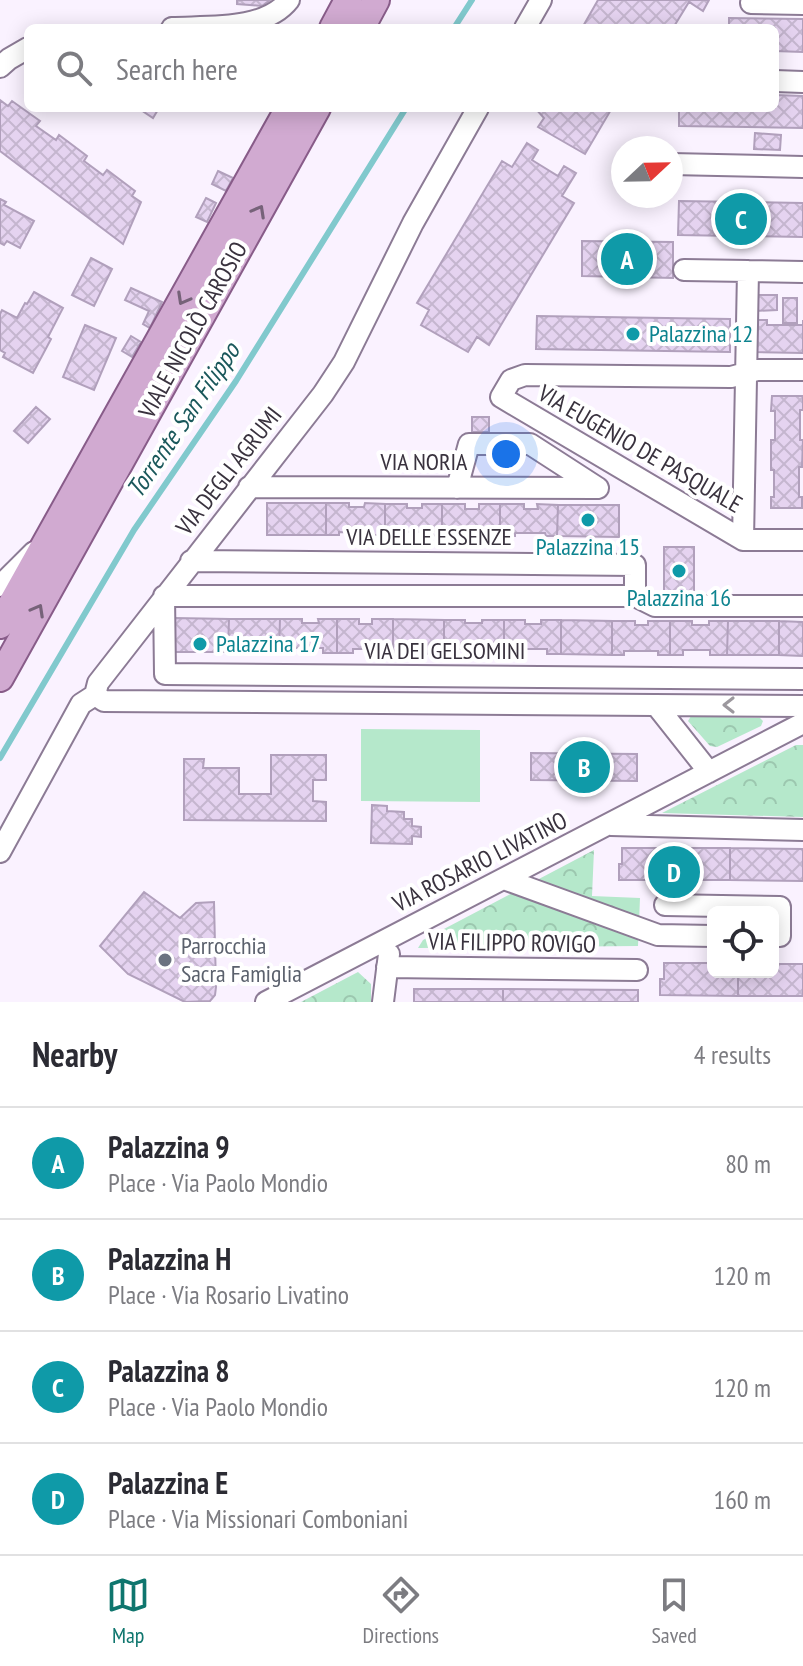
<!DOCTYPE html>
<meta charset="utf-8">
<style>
body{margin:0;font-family:"PT Sans Narrow",sans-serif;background:#f2f2f3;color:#2b2b33}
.controls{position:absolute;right:24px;bottom:24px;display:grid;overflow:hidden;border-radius:12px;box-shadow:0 4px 20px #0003}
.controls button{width:72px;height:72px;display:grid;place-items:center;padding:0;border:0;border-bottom:2px solid #e1e1e2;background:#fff;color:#2b2b33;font:40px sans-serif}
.compass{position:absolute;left:611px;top:136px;width:72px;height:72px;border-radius:50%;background:#fff;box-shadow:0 4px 20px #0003;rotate:68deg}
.you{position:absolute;left:506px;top:454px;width:28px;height:28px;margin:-20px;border:6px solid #fff;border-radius:50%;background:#1a73e8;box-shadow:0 0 0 12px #1a73e833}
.badge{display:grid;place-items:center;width:52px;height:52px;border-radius:50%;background:#0f766e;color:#fff;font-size:26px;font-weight:700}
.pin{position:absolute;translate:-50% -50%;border:4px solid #fff;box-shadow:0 2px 8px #0006}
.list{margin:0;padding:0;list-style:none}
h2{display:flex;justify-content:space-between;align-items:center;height:104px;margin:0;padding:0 32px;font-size:34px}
h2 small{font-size:26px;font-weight:400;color:#7c7c81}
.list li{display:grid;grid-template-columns:52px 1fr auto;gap:24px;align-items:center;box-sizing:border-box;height:112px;padding:0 32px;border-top:2px solid #e1e1e2}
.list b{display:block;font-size:30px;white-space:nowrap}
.list p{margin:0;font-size:26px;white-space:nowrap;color:#7c7c81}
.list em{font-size:26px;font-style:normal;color:#7c7c81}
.icon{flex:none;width:44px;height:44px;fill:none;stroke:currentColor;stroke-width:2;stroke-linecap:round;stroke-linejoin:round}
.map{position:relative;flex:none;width:803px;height:1002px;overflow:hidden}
.search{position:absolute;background:#fff;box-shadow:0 4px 20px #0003;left:24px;right:24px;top:24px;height:88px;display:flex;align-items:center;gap:20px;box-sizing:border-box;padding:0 28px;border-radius:12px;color:#7c7c81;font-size:30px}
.sheet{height:552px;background:#fff}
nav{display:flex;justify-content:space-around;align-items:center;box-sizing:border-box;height:112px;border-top:2px solid #e1e1e2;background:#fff;font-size:22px;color:#7c7c81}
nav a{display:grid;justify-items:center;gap:4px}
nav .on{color:#0f766e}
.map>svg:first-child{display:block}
.grass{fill:#b5e8cb}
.park{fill:url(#park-crowns)}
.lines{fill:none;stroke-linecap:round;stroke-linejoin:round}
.stream{stroke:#81c9cd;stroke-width:6}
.building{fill:url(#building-cross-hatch);stroke:#b1a0bc;stroke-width:2}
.minor-casing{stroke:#8c7b95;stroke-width:24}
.major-casing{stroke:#885c89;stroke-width:30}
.minor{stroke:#fff;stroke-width:20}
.major{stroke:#d1aad1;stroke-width:26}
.oneway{stroke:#766279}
.oneway2{stroke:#9c989e}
.culture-dot{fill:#0f9aa8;stroke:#fff;stroke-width:3}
.worship-dot{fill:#6b7280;stroke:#fff;stroke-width:3}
.labels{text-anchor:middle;stroke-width:8;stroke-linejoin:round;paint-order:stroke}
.street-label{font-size:24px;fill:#39323e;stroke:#fff}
.culture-label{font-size:24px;fill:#0d838f;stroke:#fff;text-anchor:start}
.worship-label{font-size:24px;fill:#5b616d;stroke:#fff;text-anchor:start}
.water-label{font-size:26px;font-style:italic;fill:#1a585b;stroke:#fff}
</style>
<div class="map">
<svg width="803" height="1002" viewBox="0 0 803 1002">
<defs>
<pattern id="park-crowns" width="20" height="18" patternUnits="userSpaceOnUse" patternTransform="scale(2)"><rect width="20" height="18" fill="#b5e8cb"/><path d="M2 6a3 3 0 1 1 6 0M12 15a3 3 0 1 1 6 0" fill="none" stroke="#9cc7af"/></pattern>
<pattern id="building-cross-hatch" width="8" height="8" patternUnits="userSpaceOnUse" patternTransform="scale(2)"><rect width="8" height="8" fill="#e5d3f0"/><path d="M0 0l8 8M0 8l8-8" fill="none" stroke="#c5b6cf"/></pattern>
</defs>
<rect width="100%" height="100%" fill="#faf2ff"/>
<path class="grass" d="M361,729l119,1v72l-119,-1z"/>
<path class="park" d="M691,716l69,2 3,3 -2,5 -44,21 -7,-1 -22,-25z
M796,745h7v72l-141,-4z
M594,850l-2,46 48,2 -2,48 -220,2 5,-8z
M358,972l13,12v18h-70z"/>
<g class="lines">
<path class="stream" d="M454,28l18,-28
M0,758l134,-228 102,-149 170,-273"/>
</g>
<path class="building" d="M237,0h33l-8,6 -25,-2z
M598,0h111l-6,11 -14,-9 -16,26h-91z
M729,18l74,1v33l-28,-1v-23h-46z
M775,95l28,1v32l-124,-2v-18h96z
M0,100l8,6 4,-5 28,20 -4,5 20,14 3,-5 28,21 -3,5 19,14 4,-5 28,21 -3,5 9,6 -18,42 -123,-93z
M138,108h21l-6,10z
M535,108h77l-27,46 -47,-27 6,-9z
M755,133l26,2 -1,15 -26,-1z
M527,143l11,7 -6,10 26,16 6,-10 12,7 -14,23 12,7 -85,142 -12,-8 -9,15 -47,-27 8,-15 -12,-7 85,-142 10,6z
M218,171l15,7 -7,13 -14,-7z
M206,198l10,5 -9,19 -11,-5z
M0,199l6,3 -2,3 30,16 -14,27 -13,-7 -3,4 -4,-2z
M679,201l124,2v34l-125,-2z
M582,241l91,1v36l-91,-2z
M91,258l21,11 -18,37 -22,-11z
M131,288l31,14 -12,26 -7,-4 6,-13 -24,-11z
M34,292l29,16 -15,29 3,2 -18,34 -30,-16 2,-4 -5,-3v-36l2,-4 15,8 8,-15 2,1z
M755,295h22v15l-21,1z
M783,298h14v25h-14z
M537,316l193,3v33l-194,-3z
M755,320h12v5h36v-5v33l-49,-1z
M85,325l31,13 -22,52 -31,-13z
M131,336l10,6 -9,15 -10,-6z
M772,396h31v14h-3v30h3l-1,27h-3v30h3v11h-31v-11h3v-27h-3v-30h4v-29h-4z
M36,407l14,12 -22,24 -14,-12z
M472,417h17v15h-17z
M267,503h59v32h-59z
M326,503h23v4h15l1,-4 20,1v31h-13v-2l-33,-1v3h-13z
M385,504h22v4h15v-4h20v32l-13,-1 -1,-3h-29v3h-14z
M442,504h23v5h14v-5h21v32h-12v-3h-32v3h-14z
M500,504h24v5h14l-1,-5 21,1 -1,31h-11l-1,-3h-30v3h-15z
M558,505h61v32l-62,-1z
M664,547h30v47h-30z
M175,618l54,1 -1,33h-57v-17h4z
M229,619h51l-1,34 -51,-1z
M280,619h22v4h17l-1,-4h19v34h-14v-5h-31v5h-13z
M337,619h22v5h13v-5h21v34h-18v-4h-22v4h-16z
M393,619l51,1v34l-51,-1z
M444,620h21v3h17v-3h22v34h-16v-5h-30v5h-14z
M504,620h21v4h16v-4h20v34h-14v-5h-29v5h-14z
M561,620l51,1v34l-51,-1z
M612,621h23v4h13v-4h22v34h-12v-4h-34v4h-12z
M670,621h22v4h17v-4h19l-1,34h-17v-5h-27v5h-13z
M728,621h51v34h-52z
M779,621l24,1v34l-24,-1z
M531,753l106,1v27l-106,-1z
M271,755h55v25h-13v21l13,1v19l-142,-1v-61h20l-1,9h36v26h32z
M372,805l15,1v5l17,1v7h8v7l9,1v10l-9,-1v8l-41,-1z
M622,848h108v32h-111v-16h3z
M730,848l73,1v32l-73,-1z
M144,892l36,26 16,-15 18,-1 2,85 -1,8 -5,6 -25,1 -57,-28 -28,-28z
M664,963h49v9h25v24l-78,-1v-16h4z
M773,964h30v32h-65v-24h35z
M414,989h89v13h-89z
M503,989l135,1v12h-135z"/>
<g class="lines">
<g class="minor-casing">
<path id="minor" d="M751,3l52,1
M172,28c36,-2 93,3 117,-28
M525,28l16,-28
M0,67l9,-8 19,-11
M775,81l28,1
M671,164l132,3
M684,270l119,2
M803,370h-46l-26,7 -206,-2 -14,5 -10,17 242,143h60
M249,487l349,1
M457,488l12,-44h61l68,44
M743,540l5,-269
M191,561l444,4v31
M0,586l34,-34
M803,606h-148l-20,-10h-471l1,78 638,5
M95,695l9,6 699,5
M656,705l53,67
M611,825l192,5
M0,852l81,-148 14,-9 3,-12 225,-289 21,-32 69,-139 65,-115
M504,879l154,56 55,1
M665,905l115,2v29h-7
M387,967l250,3
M266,1002l537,-279
M383,1002l6,-48"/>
</g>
<g class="major-casing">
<path id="major" d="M333,28l15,-28
M361,28l15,-28
M0,625l289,-517
M0,678l317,-570"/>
</g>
<use href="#minor" class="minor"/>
<use href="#major" class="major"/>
</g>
<defs><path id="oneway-chevron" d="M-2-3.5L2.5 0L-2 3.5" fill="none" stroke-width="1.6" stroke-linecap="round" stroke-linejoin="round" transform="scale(2)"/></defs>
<g class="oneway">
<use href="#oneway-chevron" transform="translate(259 211) rotate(-61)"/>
<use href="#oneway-chevron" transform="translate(183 299) rotate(119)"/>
<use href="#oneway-chevron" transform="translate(38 610) rotate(-61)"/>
</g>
<use class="oneway2" href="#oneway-chevron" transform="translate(729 705) rotate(-180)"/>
<g class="culture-dot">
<circle cx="633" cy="334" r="8"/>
<circle cx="588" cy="520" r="8"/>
<circle cx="679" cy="571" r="8"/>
<circle cx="200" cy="644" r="8"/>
</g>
<circle class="worship-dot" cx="165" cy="960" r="8"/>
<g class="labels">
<g class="street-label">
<text transform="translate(193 330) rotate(-61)" y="8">VIALE NICOLÒ CAROSIO</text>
<text transform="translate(640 449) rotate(30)" y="8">VIA EUGENIO DE PASQUALE</text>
<text x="424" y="470">VIA NORIA</text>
<text transform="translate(229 471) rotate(-52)" y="8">VIA DEGLI AGRUMI</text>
<text x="429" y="545">VIA DELLE ESSENZE</text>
<text x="445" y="659">VIA DEI GELSOMINI</text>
<text transform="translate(480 862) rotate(-27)" y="8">VIA ROSARIO LIVATINO</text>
<text transform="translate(512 943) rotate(1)" y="8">VIA FILIPPO ROVIGO</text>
</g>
<g class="culture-label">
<text x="649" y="342">Palazzina 12</text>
<text x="588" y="555" text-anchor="middle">Palazzina 15</text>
<text x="679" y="606" text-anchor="middle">Palazzina 16</text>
<text x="216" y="652">Palazzina 17</text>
</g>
<g class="worship-label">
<text x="181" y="954">Parrocchia<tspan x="181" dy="28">Sacra Famiglia</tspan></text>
</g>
<g class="water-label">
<text transform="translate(183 420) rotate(-56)" y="9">Torrente San Filippo</text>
</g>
</g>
</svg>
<div class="controls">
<button><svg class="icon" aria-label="locate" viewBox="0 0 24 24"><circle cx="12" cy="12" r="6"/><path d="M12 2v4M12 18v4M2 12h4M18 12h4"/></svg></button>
</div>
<svg class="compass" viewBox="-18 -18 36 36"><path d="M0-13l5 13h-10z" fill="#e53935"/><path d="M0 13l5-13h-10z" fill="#7c7c81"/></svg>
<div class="you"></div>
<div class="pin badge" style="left:627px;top:259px;background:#0f9aa8">A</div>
<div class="pin badge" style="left:584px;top:767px;background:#0f9aa8">B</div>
<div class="pin badge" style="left:741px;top:219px;background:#0f9aa8">C</div>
<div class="pin badge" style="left:674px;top:872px;background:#0f9aa8">D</div>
<div class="search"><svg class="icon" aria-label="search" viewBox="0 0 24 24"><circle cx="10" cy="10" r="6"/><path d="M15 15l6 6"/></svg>Search here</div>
</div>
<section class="sheet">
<h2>Nearby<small>4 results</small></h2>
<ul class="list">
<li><span class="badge" style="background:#0f9aa8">A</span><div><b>Palazzina 9</b><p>Place · Via Paolo Mondio</p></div><em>80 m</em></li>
<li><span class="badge" style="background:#0f9aa8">B</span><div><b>Palazzina H</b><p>Place · Via Rosario Livatino</p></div><em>120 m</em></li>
<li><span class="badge" style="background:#0f9aa8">C</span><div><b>Palazzina 8</b><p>Place · Via Paolo Mondio</p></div><em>120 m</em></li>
<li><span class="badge" style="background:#0f9aa8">D</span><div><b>Palazzina E</b><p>Place · Via Missionari Comboniani</p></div><em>160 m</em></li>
</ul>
</section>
<nav>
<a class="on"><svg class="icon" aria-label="map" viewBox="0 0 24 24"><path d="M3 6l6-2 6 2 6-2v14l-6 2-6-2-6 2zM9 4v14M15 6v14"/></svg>Map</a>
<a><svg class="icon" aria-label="directions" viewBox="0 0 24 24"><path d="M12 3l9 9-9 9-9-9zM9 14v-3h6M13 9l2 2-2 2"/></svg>Directions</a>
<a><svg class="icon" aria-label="saved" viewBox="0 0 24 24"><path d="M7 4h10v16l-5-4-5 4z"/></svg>Saved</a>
</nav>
